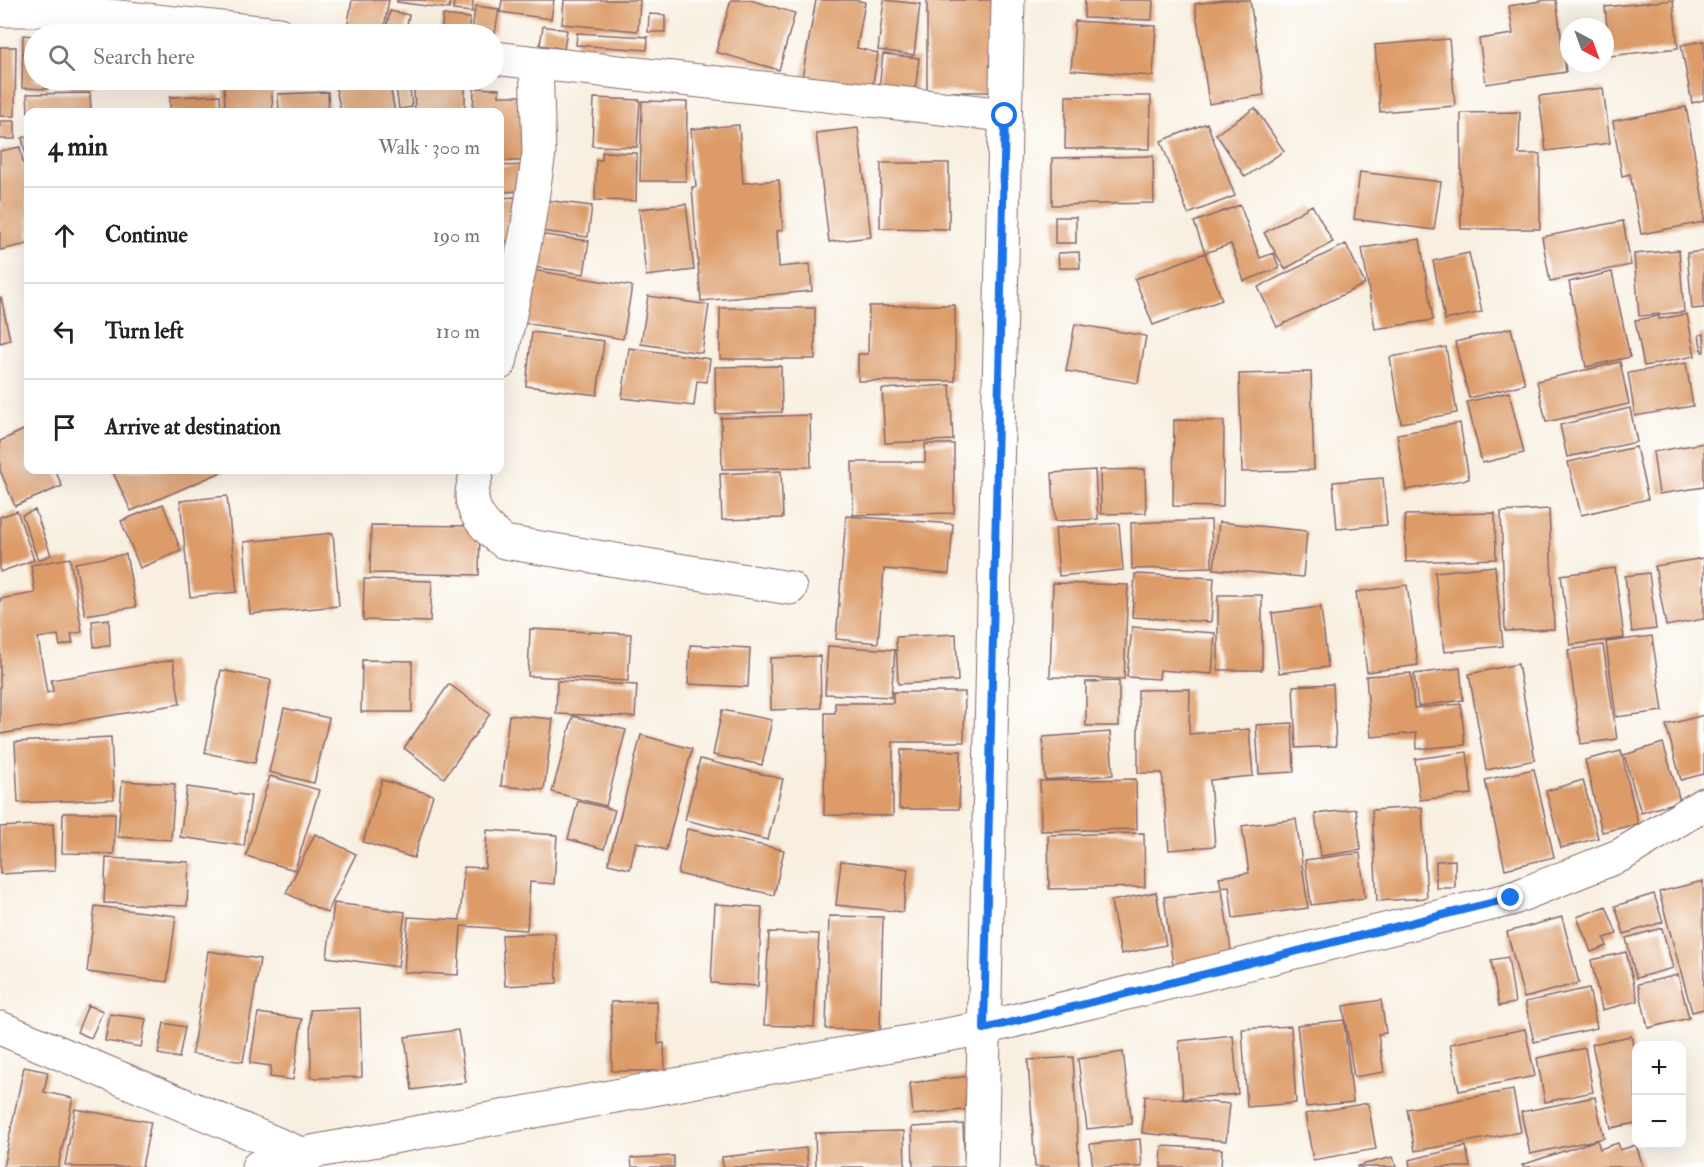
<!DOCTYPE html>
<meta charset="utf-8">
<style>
body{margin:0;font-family:"IM FELL Double Pica",serif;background:#f2f2f2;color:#222}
.controls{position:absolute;right:18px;bottom:18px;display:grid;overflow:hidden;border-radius:12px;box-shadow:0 6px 24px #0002}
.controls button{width:54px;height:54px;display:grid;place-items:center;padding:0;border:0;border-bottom:2px solid #e0e0e0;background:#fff;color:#222;font:30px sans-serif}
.compass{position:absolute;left:1560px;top:18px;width:54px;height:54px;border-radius:50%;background:#fff;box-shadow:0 6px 24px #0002;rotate:139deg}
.stop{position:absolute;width:18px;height:18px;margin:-14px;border:4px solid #1a73e8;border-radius:50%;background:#fff}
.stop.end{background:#1a73e8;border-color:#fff;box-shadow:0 2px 6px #0008}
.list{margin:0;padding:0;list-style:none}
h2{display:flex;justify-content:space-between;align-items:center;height:78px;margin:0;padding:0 24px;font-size:26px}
h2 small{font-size:20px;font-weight:400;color:#767676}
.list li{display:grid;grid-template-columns:39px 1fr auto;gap:18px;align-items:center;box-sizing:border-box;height:96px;padding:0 24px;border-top:2px solid #e0e0e0}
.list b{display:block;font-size:22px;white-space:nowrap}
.list em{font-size:20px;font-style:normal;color:#767676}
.icon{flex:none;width:33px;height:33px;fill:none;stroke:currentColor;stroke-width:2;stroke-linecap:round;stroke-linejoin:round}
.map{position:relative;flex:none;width:1704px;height:1167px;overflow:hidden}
.search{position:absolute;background:#fff;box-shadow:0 6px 24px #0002;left:24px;top:24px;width:480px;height:66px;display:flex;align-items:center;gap:15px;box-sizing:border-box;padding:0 21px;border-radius:33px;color:#767676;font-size:22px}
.panel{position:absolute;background:#fff;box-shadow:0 6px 24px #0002;left:24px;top:108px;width:480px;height:366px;border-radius:12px}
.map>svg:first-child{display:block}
.building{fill:#dc9b67}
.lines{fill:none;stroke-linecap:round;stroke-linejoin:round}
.street-casing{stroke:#87686a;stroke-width:35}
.secondary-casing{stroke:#87686a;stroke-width:35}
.street{stroke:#fff;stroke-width:33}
.secondary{stroke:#fff;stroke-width:33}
.route{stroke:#1a73e8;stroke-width:8}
</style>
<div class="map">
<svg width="1704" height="1167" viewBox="0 0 1704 1167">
<rect width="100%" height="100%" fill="#fff"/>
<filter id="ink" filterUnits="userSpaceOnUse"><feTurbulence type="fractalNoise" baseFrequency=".0167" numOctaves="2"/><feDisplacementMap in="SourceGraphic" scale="12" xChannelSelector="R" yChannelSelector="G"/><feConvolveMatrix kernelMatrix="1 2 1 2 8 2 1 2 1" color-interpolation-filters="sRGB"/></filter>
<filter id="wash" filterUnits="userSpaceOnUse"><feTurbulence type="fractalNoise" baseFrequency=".008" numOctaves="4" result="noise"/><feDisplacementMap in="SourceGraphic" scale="24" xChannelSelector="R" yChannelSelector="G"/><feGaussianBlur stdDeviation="1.35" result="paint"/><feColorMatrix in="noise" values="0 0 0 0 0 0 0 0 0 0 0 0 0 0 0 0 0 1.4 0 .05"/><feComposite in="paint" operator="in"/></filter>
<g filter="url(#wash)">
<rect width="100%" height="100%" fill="#f8efe0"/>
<g id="blocks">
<path class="building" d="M352,0h37l-6,33 -36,-5z
M397,0h53l-1,9 -52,-7z
M454,0h19l-1,12 -19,-2z
M502,0h52l-3,19 -51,-7z
M564,0h76l-2,31 -76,-7z
M731,0h19l45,13 -16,57 -63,-18z
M816,0h37l12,2 -8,46 21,5 -7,42 -70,-12z
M884,0l36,4 -6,51 -36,-5z
M927,0h72l-1,92h-71z
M1085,0h68l-1,20 -68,-2z
M1224,0h26l14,95 -55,9 -14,-100z
M1547,0h9l10,72 -80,12 -7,-45 34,-5 -4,-28z
M1673,0l5,48 -68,8 -5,-49z
M475,6l24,3 -4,25h-23z
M390,11l19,4 -4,19 -20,-1z
M649,14l16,1v17h-17z
M443,15l27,3 -2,16h-27z
M1075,21l81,5 -3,50 -82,-6z
M543,26l24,4 -3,19 -24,-4z
M577,33l71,4 -1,13 -71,-5z
M23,35l11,1v44h14v9l-26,-1z
M1449,39l6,67 -75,6 -5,-67z
M1704,41v59l-12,3 -11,-58z
M0,47h16l-1,69h-15z
M883,54l36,4 -4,34 -36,-4z
M70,80h22v9l-22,1z
M271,80l2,32h-48l-1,-30z
M354,80h35l6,32h-54l-6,-28z
M395,80h14l3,27 -13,2z
M465,87v25h-50l-1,-23z
M474,88l25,1v7h31l-2,65h-28v-49h-27z
M1603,88l7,55 -64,8 -7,-55z
M328,92l1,20h-50l-1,-18z
M90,93l1,19h-63l-1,-18z
M220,95l1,17h-51v-15z
M1066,96h85l-1,53h-85z
M594,98l46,2 -3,47 -45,-1z
M642,101l45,1 -1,79h-46z
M1686,107l18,99v16l-63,12 -11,-60 -8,2 -9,-55z
M1255,108l29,43 -39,26 -29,-43z
M1520,112l-1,42h21v75h-79v-116z
M0,121h15v18h-15z
M1207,123l28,73 -47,18 -27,-73z
M739,125l4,58 36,-3 4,50 -6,1 2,36 31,-3 2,27 -111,10 -9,-114h4l-5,-58z
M858,128l13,109 -42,5 -13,-109z
M28,136v28l-6,-26z
M20,147l8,40v57l-28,6v-99z
M602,152l35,1 -1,48 -41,-1 1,-40h6z
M1153,156l1,47 -102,2v-47z
M881,163h68v66l-69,-1z
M526,165v26l-26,1v-26z
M1360,172l81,10 -7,48 -80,-11z
M515,197l3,44 -18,1v-44z
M536,199l56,7 -4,31 -56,-7z
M686,204l8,66 -48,6 -7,-67z
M1240,205l20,53 14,-5 5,15 -35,13 -13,-37 -26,9 -11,-31z
M1312,205l21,37 -48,27 -21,-36z
M1055,217h21v26h-21z
M1623,221l8,44 -81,16 -8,-44z
M537,234l52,7 -5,33 -52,-7z
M1420,239l13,81 -58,9 -13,-81z
M1346,244l19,40 -88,43 -19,-40z
M1679,250l5,62 -45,4 -5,-62z
M1704,251v57l-12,1 -5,-56z
M1079,252l1,16h-21l-1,-15z
M1205,253l17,47 -69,25 -18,-46z
M1469,253l13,59 -37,8 -12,-59z
M500,257h7l-7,49z
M532,270l100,16 -9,53 -100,-16z
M1612,272l18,85 -44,10 -17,-85z
M648,296l61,9 -7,48 -61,-9z
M1,297l9,43 -10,3v-45z
M955,305v76h-97v-27h10l1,-48z
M720,308h95v51h-95z
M1687,314l8,42 -51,10 -9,-46 24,-4v3z
M1075,324l71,12 -8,47 -72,-12z
M1511,328l14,56 -56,14 -14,-56z
M532,332l72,9 -7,54 -71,-9z
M1704,334v18h-2l-3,-17z
M1446,347l11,66 -56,10 -11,-66z
M629,348l81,11 -3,23 -10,-1 -3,25 -72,-8z
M1620,362l9,42 -83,18 -9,-41z
M1686,363l7,43 -58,10 -7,-43z
M781,366l1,46 -66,2 -1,-47z
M1311,372l3,98 -72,2 -3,-98z
M950,385l3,55 -68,3 -3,-54z
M1509,392l15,61 -42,10 -15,-61z
M1630,408l7,34 -70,15 -7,-32z
M810,415l1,52 -89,2 -1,-51z
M1174,420l50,1 -1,86 -50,-1z
M1460,423l9,56 -63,11 -9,-56z
M28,428v42h27l7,16 -47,20 -15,-36v-29z
M1704,443v44l-45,7 -6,-42z
M925,444h29v69l-101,2 -1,-53h73z
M1636,447l12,52 -67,16 -13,-53z
M1145,469l1,44 -45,1 -1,-44z
M112,470h114l-95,41z
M1095,470l3,49 -43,2 -3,-48z
M781,471l2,47 -61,2 -2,-46z
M1383,478l4,47 -50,4 -4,-47z
M227,496l10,96 -47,5 -10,-96z
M163,504l18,47 -41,17 -19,-47z
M1549,509l5,120 -49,2 -4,-119z
M35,510l16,45 -13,5 -16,-45z
M17,511l17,49 -34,12v-55z
M1495,513l1,46 -90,3 -1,-47z
M846,516l107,8 -4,50 -65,-5 -6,74 -42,-4z
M1211,520l1,47 -80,2 -1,-46z
M1219,522l88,9 -4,46 -89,-8z
M1119,523l4,47 -64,6 -4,-48z
M371,525l109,1 -1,49 -109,-2z
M333,533l6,73 -89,8 -6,-72z
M126,554l10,53 -51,8 -10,-52z
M70,558l12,74 -11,2 2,9 -13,3 -2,-11 -20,3 9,55 6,-2 -2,-11 122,-20 7,44 -180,30v-135l35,-6 -4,-28z
M1704,558v61l-38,7 -11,-60z
M1495,566l8,80 -59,6 -9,-80z
M1615,568l9,70 -54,7 -9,-70z
M1649,573l7,56 -24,3 -7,-56z
M1135,574l79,4 -3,44 -79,-5z
M364,579l68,2 -2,41 -67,-2z
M1053,583l75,2 -4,94 -74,-2z
M1407,585l11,80 -51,7 -11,-80z
M1218,595h44v75h-44z
M1321,607l7,60 -49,6 -7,-60z
M109,619l1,27 -16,1 -2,-26z
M1132,627l83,6 -3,41 -52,-4 -1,9 -32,-2z
M530,629l101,5 -3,47 -100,-5z
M956,634l2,47 -60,3 -2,-47z
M1652,636l11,75 -47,6 -10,-75z
M690,645l60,3 -2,39 -60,-3z
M1603,645l14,94 -36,5 -13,-94z
M828,646l67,4 -4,47 -66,-3z
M820,656l1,52 -50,2 -1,-52z
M362,660l50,1v51h-51z
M1518,664l17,96 -49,10 -17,-96z
M1460,668l3,32 -45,6 -4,-32z
M221,670l50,10 -16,83 -50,-10z
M1411,673l3,35 47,-4 4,41 -48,4 -1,-16 -45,4 -5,-61z
M557,681l80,4 -2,32 -79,-3z
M1119,681v45h-33v-44z
M449,684l41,30 -46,64 -40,-30z
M1333,684l3,62 -40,2 -3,-62z
M1190,689l-1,45 60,-5 4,47 -43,4 5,66 -46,4 -7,-77h-24v-83z
M893,692h72l-1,50h-71v74l-69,-1 1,-102h10v-10h58z
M284,708l45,10 -15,65 -45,-11z
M722,710l50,10 -10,45 -49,-10z
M509,715l44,4 -9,71 -43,-4z
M1704,715v59l-23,6 -15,-55z
M573,716l53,14 -20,76 -54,-14z
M1292,723l2,49 -35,2 -3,-49z
M1110,732l3,43 -68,5 -2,-43z
M641,735l51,14 -26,101 -30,-8 -6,27 -22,-5z
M111,737l3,62 -96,4 -3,-61z
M1663,743l17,58 -39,12 -17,-58z
M901,750l60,1 -2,58h-60z
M1621,751l17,73 -36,8 -17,-72z
M1467,752l5,42 -52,6 -5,-41z
M700,759l83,20 -15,61 -83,-20z
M1534,769l20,88 -49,12 -20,-89z
M270,776l49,14 -24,80 -49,-14z
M1136,779l1,50 -96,2 -1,-50z
M382,780l51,15 -19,63 -51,-16z
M1583,780l15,58 -37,10 -15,-57z
M122,781l53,3 -4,56 -53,-3z
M187,787l64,9 -7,50 -64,-9z
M578,801l37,9 -11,39 -36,-10z
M1422,807l5,91 -50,3 -5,-91z
M1356,809l5,41 -40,6 -6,-42z
M63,813h52l-1,41 -52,-1z
M1296,819l12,89 -75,10 -4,-32 -8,1 -2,-10 30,-4 -7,-47z
M53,824l2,47 -55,3v-47z
M687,829l97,21 -10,45 -96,-21z
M487,830l70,5 -3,49 -24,-2 -3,48 -66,-4 -3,49 -54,-3 4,-55 52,3 4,-53 21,1z
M1144,833l1,54 -96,2 -1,-54z
M315,834l41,20 -29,59 -41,-20z
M1360,853l5,45 -54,7 -6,-45z
M106,858l83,4 -2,44 -83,-3z
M1455,860v28h-19v-27z
M841,861l67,8 -5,43 -67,-7z
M1703,881l1,128 -12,3 -33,-120z
M1222,889l10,68 -59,9 -9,-69z
M1156,892l10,53 -45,9 -10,-53z
M1654,894l9,28 -39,12 -9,-28z
M334,903l71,9 -7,55 -71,-10z
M715,904l47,3 -4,79 -47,-3z
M95,906l81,10 -9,66 -80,-10z
M1606,906l11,28 -13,4 3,8 -16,6 -14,-35z
M829,916l54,1 -3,114 -54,-2z
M1562,917l17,66 -55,15 -17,-66z
M1662,928l11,40 -37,10 -10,-40z
M769,932l50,2 -5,93 -50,-2z
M555,933l2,50 -52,3 -3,-51z
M208,951l52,8 -17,103 -51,-8z
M1626,952l12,49 -36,9 -11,-50z
M1508,957l7,46 -16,3 -8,-46z
M1678,975l11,43 -41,10 -10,-44z
M1589,988l8,40 -63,14 -9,-40z
M1381,1000l5,33 -8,1 6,38 -30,5 -11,-71z
M657,1001l1,43 6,-1 1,28h-53l-1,-69z
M88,1005l15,6 -12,27 -14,-6z
M360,1008l2,69 -51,1 -1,-68z
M258,1013l44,6 -9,61 -23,-3 1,-11 -21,-3z
M110,1014l36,5 -5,28 -36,-6z
M1344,1020l9,82 -47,5 -9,-82z
M164,1023l21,4 -6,31 -21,-4z
M1291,1026l5,77 -49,4 -5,-78z
M1525,1029l10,47 -76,15 -9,-47z
M458,1030l8,52 -54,8 -7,-53z
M1233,1035l5,59 -55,5 -4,-58z
M1631,1036l5,24v63l-25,5 -19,-84z
M1585,1048l8,44 -48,10 -8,-44z
M1123,1052l9,72 -45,5 -9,-70z
M1073,1057l6,110h-44l-7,-107z
M24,1067l24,5 -4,20 29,6 -15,69h-55z
M970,1076l3,33 -60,6 -3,-32z
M1513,1090l8,42 -106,19 -8,-42z
M1145,1096l85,8 -4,37 -84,-8z
M1595,1097l9,41 -74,16 -9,-42z
M1368,1103l8,46 -63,11 -8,-46z
M75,1109l76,13 -9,45h-66l-11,-2z
M963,1124l2,43h-52l-1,-40z
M904,1131l1,36h-89l-1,-34z
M1140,1139l2,28h-49l-3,-23z
M1597,1140l3,9 18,-6 2,7 16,-5 7,22h-120l-1,-2z
M1162,1146l60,3 -1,18h-60z
M1466,1146l4,21h-60l-1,-7z
M806,1148l2,19h-85l-1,-10z
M674,1156v11h-42l-1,-9z
M1393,1157l3,10h-39v-1z"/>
</g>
</g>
<g filter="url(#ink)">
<use href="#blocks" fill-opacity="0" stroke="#87686a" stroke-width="1.5"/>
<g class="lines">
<g class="street-casing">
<path id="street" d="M0,10h53l226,24
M494,58l511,57
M500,363l27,-132 12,-78 -3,-90
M477,470c-1,8 -6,19 -5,27 1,20 18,34 32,45l286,46
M0,1028l301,126 2,13
M981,1167l27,-1167"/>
</g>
<g class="secondary-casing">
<path id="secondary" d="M258,1167l43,-13 683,-126 527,-129 110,-44 83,-51"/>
</g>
<use href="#street" class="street"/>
<use href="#secondary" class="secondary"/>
</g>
</g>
<g class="lines" filter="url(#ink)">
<path class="route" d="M1005,116l-21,913 527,-131"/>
</g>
</svg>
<div class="controls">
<button>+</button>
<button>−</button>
</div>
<svg class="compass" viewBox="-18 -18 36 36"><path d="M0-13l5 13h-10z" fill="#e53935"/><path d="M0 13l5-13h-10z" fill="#767676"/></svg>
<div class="stop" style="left:1005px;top:116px"></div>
<div class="stop end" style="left:1511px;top:898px"></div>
<div class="search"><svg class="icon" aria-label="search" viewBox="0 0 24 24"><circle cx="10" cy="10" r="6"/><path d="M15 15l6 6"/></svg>Search here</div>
<section class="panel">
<h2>4 min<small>Walk · 300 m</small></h2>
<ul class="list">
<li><svg class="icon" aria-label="ahead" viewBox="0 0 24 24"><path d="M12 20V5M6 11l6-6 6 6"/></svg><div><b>Continue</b></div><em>190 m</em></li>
<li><svg class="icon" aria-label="left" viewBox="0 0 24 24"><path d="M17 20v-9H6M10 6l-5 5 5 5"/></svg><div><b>Turn left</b></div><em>110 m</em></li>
<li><svg class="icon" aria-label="arrive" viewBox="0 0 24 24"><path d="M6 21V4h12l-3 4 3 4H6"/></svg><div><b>Arrive at destination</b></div></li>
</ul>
</section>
</div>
